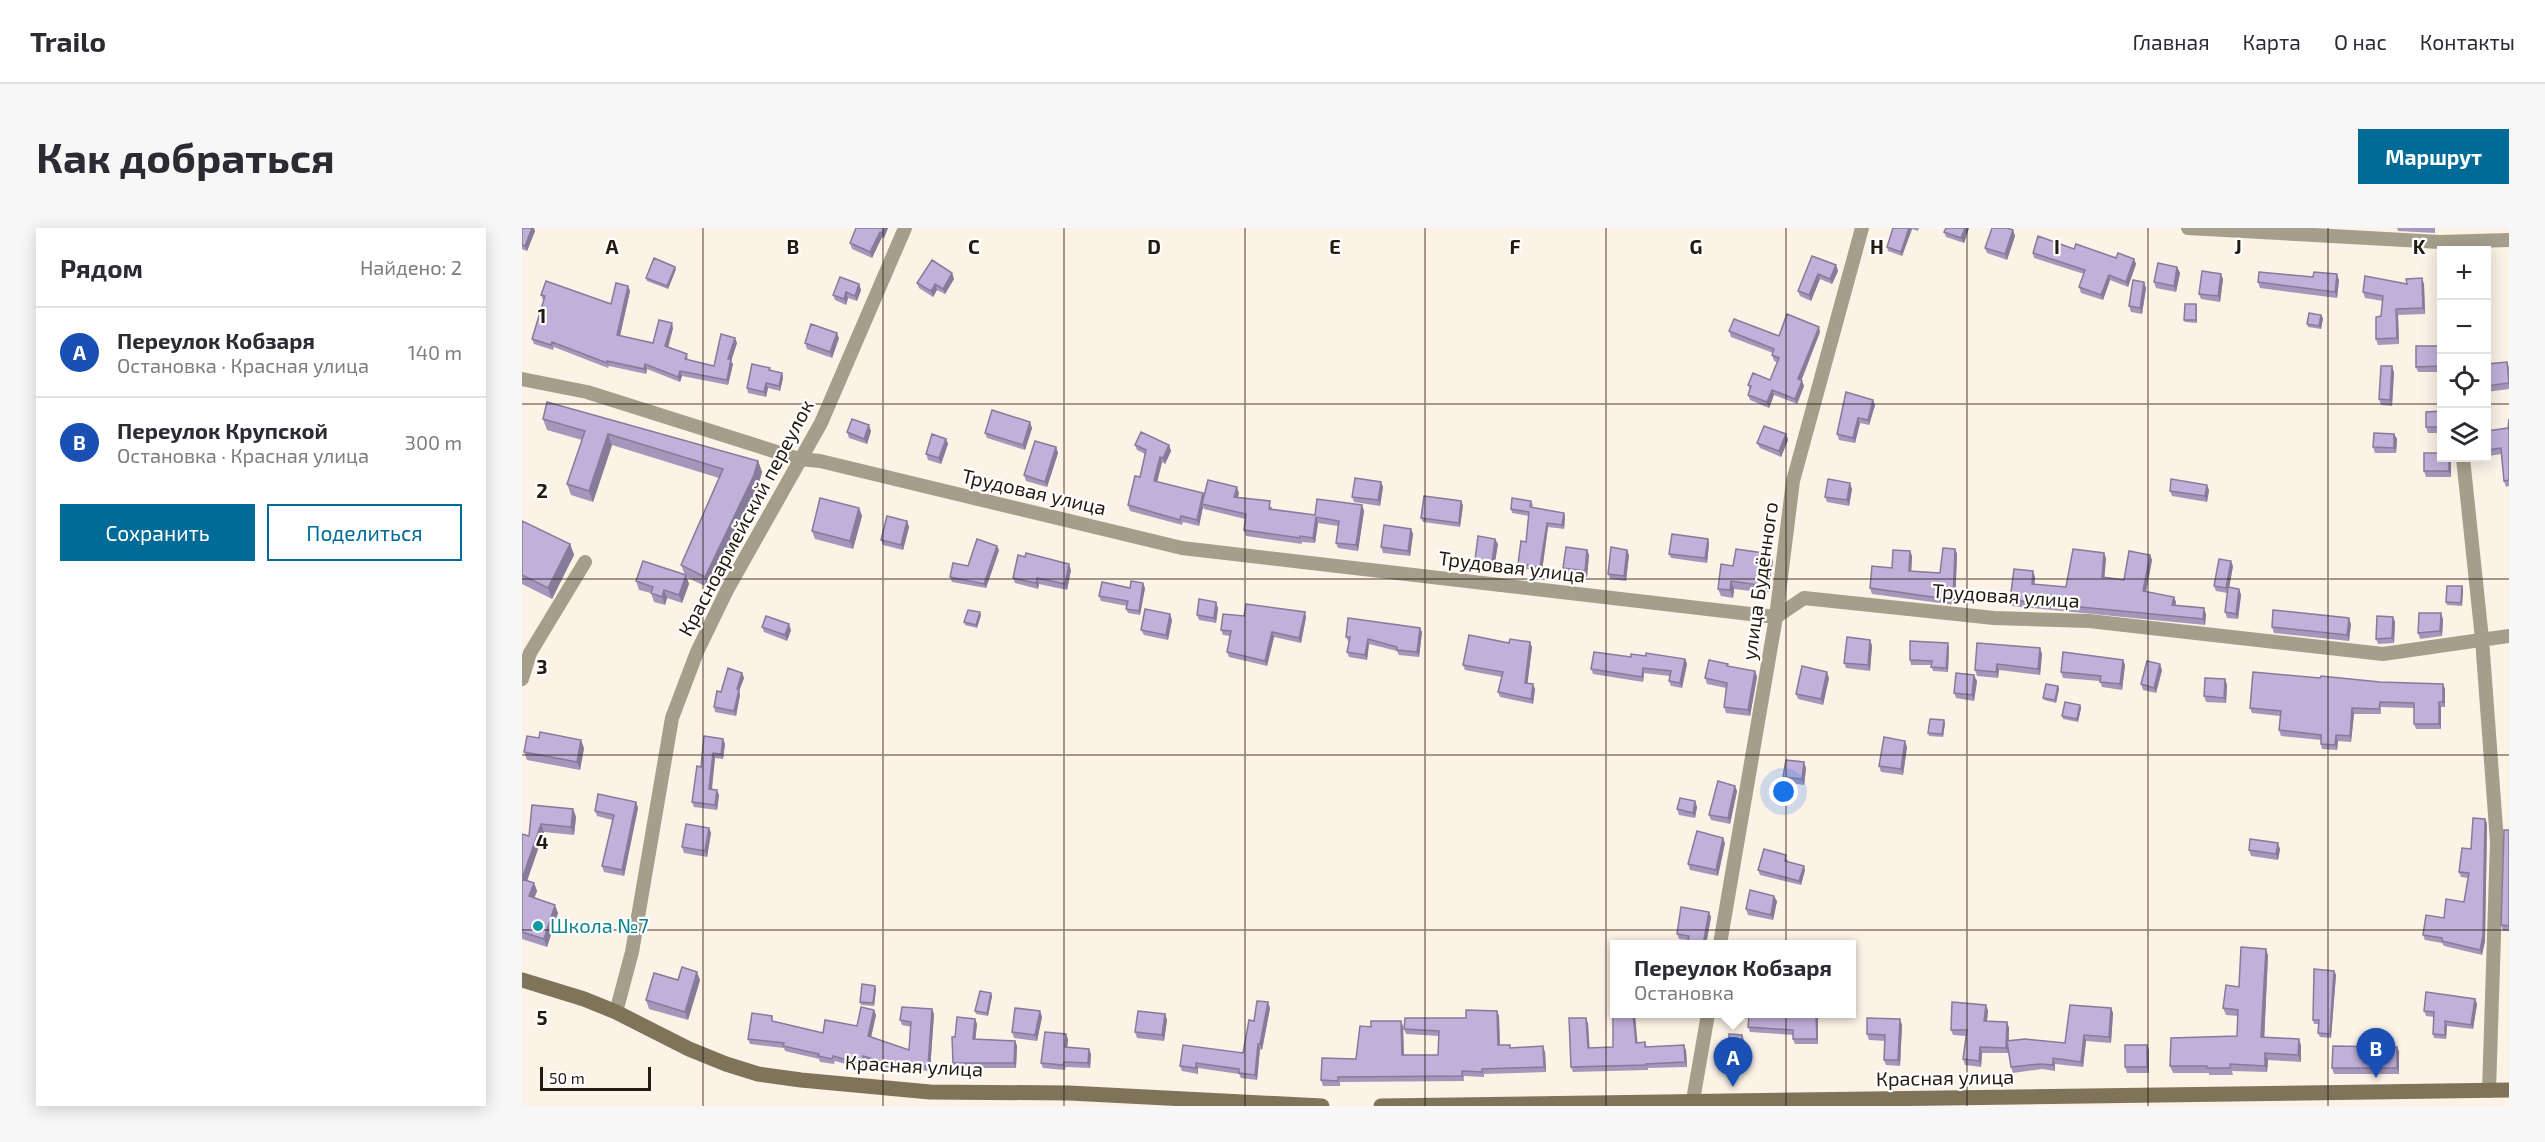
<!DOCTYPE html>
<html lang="ru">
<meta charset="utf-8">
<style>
body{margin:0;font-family:"Exo 2",sans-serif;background:#f7f7f7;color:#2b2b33}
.controls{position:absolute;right:18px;top:18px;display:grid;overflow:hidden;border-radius:0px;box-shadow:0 3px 15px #0003}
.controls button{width:54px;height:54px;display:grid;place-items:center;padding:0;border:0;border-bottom:2px solid #e1e1e2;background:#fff;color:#2b2b33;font:30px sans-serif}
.scale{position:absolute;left:18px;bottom:15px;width:111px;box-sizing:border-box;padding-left:6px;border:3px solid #241a10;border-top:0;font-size:16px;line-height:21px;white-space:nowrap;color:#241a10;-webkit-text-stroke:4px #fff;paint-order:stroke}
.you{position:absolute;left:1262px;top:564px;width:21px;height:21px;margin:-15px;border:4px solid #fff;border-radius:50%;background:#1a73e8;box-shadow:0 0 0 9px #1a73e833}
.badge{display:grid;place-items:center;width:39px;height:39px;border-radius:50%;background:#006b97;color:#fff;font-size:20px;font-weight:700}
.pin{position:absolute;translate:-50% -50px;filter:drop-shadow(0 2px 3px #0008)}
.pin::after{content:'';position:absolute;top:32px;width:21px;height:18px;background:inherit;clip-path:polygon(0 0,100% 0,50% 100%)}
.popup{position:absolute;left:1088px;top:712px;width:246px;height:78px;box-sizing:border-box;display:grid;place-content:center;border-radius:0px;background:#fff;filter:drop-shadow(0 2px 4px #0005);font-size:20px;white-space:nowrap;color:#7c7c81}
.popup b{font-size:22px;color:#2b2b33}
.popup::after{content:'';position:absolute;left:50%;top:100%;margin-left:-12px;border:12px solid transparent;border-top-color:#fff}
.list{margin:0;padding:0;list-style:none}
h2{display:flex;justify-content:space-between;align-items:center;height:78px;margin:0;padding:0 24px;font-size:26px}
h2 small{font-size:20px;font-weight:400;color:#7c7c81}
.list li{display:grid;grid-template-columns:39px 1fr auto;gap:18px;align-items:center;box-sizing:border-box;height:90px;padding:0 24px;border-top:2px solid #e1e1e2}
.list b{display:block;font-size:22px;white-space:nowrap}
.list p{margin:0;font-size:20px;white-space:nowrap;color:#7c7c81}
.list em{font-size:20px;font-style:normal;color:#7c7c81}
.actions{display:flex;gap:12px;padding:18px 24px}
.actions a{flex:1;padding:14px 0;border:2px solid #006b97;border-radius:0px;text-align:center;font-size:21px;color:#006b97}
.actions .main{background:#006b97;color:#fff}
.icon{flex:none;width:33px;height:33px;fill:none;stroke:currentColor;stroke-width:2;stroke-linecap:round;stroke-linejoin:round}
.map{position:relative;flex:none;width:1987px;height:878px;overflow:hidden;border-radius:0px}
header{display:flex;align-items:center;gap:36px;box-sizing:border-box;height:84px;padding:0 30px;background:#fff;border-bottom:2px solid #e1e1e2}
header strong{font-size:28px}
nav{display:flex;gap:33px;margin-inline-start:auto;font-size:21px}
.intro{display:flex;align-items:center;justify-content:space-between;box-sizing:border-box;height:144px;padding:0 36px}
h1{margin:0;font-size:42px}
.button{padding:15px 27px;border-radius:0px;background:#006b97;color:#fff;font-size:21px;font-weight:700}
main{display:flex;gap:36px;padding:0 36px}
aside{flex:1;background:#fff;border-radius:0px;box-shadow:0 3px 15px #0003}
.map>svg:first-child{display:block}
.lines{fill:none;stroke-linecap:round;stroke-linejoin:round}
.minor{stroke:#a59e8b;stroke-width:14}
.secondary{stroke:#7f7459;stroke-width:15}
.wall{fill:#a597bb}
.shaded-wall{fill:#867b99}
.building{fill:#c0b0da;stroke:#867b99;stroke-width:1.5}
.grid{fill:none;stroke:#241a10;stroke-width:1.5;stroke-opacity:0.55}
.culture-dot{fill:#0f9aa8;stroke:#fff;stroke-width:2}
.labels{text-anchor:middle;stroke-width:4.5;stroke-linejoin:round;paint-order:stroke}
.street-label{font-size:20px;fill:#241a10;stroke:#fff}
.culture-label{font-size:20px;fill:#0d838f;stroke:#fff;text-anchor:start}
.grid-label{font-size:20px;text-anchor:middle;font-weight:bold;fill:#241a10;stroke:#fff;stroke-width:4.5;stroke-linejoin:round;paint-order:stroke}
</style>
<header>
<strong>Trailo</strong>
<nav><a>Главная</a><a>Карта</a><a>О нас</a><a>Контакты</a></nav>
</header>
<div class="intro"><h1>Как добраться</h1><a class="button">Маршрут</a></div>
<main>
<aside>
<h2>Рядом<small>Найдено: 2</small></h2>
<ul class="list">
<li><span class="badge" style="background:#1a4fb4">A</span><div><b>Переулок Кобзаря</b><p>Остановка · Красная улица</p></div><em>140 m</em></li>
<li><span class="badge" style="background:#1a4fb4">B</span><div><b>Переулок Крупской</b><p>Остановка · Красная улица</p></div><em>300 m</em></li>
</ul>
<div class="actions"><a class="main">Сохранить</a><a>Поделиться</a></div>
</aside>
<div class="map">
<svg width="1987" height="878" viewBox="0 0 1987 878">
<rect width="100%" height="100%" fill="#fdf2e6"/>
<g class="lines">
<path class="minor" d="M1666,0l252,14 69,-2
M0,151l65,13 212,67 21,2 362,87 594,69 28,-19 190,20 95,3 294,33 126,-18
M1941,230l19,181 15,203 -8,249
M0,451l8,-26 55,-91
M1198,716l56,-327 17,-136 69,-253
M94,784l16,-60 40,-234 25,-66 30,-62 94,-167 84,-195
M1170,878l16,-92"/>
<path class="secondary" d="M0,752l62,19 32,13 73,37 37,15 32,10 43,6 129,12 139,1 253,13
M859,878l1128,-16"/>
</g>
<path class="wall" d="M0,0l13,3 -8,20 -5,-2z
M334,0h32l-4,10 -2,-1 -10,21 -20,-9 -2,-6z
M1371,0h26l-1,3 -6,-2 -10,27 -14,-5 -1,-4z
M1424,0h23l-5,15 -18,-6 -2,-5z
M1875,0h38v5l-37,-2z
M1491,2l2,6 -8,24 -20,-7 -2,-5z
M1552,21l42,9 18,1 2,5 -8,23 -18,-7 -7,20 -22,-7 -2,-6 5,-13 -50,-16 -1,-5z
M1290,28l24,9 2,6 -6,13 -12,-5 -9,22 -11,-5 -2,-5z
M1655,39l3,6 -4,19 -20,-4 -2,-6z
M154,41l-8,20 -21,-8 -1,-3z
M430,45l2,6 -9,15 -8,-4 -4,7 -14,-9 -2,-5z
M1701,51l-3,23 -19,-3 -2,-5z
M1817,52l-2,18 -77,-10 -2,-6z
M337,56l2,6 -4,11 -9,-3 -2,7 -11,-5 -2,-5z
M1885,56h17l1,30 -27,1 1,29 -21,1 -2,-6 5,-23 2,-15 -18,-3 -2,-6z
M106,58l2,5 -10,45 33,7 20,-15 -5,20 19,6 1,6 26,6 23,-23 -6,18 2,3 -5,21 -46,-9 -2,6 -33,-13 -1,5 -37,-8 -1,2 -54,-21 -1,3 -19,-6 -2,-5 12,-39h-1l-2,-5 70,9z
M1624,60l-4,26 -11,-2 -2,-6z
M1674,76l1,3v16l-12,-1 -1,-2z
M1801,90l-2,11 -13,-2 -1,-3z
M1207,103l50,5 41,-4 -19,48 3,6 -7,18 -23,-9 -5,13 -19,-8 -2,-5 2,-5 -2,-5 22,-5 7,-18 -3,-1 -2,-6 1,-2 -42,-16z
M317,110l-7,20 -25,-9 -2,-6z
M1918,118l2,4v22h-24l-2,-5z
M1985,134l2,5v22l-22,3v-28z
M249,142l11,3 1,5 -3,13 -12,-3 -2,9 -18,-4 -1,-5z
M1872,144l-2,34 -11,-1 -2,-6z
M1353,177l-6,20 -9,-2 -5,20 -16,-3 -2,-6z
M1920,183v22h-14l-2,-6z
M21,191l215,42 4,11 -4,14 -49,102 -23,-11 3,7 -7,19 -15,-5 -2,7 -11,-3 -3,-9 -12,-3 -3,-9 49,-6 -4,-10 38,-87 -107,-33 -19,57 -22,-7 -4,-11 15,-44 -35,-10z
M1987,191v67l-3,1 -2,-6 -3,-27 -12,2 -2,-7 21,-21z
M510,200l-7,22 -38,-12 -2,-5z
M349,203l-4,13 -18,-6 -2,-6z
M1264,206l2,6 -7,17 -21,-9 -3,-5z
M1872,206l3,5 -1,14h-21l-2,-6z
M424,211l2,5 -7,20 -13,-4 -2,-6z
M613,217h34l2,6 -6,13 -3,-2 -5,20 47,14 35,-3 -1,4 34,10v2l43,6 47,-10 2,6 -6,40 -20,-3 -2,-5 2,-17 -20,-3 -3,20 -13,-1v2l-56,-8 -2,-6 1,-11 -41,-10 -1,-2 -4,19 -16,-4 -1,3 -52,-14 -2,-6 12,-28 5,-23 -8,-4z
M534,219l2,6 -11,34 -21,-6 -2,-6z
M1929,231v18h-25l-2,-6z
M859,254l2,5 -3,19 -26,-4 -2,-5z
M1330,261l-3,17 -22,-4 -2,-5z
M1687,262l-2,12 -35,-6 -2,-5z
M1009,273l2,4 -1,3 32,5 1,4 -1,12 -16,-2 -6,44 -23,-3 -1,-4 8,-22 3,-26 -17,-3 -1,-4z
M941,277l-3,22 -37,-5 -2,-4z
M337,280l3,8 -9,33 -38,-10 -3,-8z
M0,293l48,23 4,11 -22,44 -30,-15z
M385,293l2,6 -6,23 -20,-5 -2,-5z
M889,301l2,5 -3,22 -27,-3 -2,-6z
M1186,311l1,5 -2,19 -36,-5 -2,-4z
M976,316l-4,24 -17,-3 -2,-5z
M1433,321l2,5 -2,51 -83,-11 -2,-6 40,-37 2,5 -1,15 29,2z
M477,322l-13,38 -34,-6 -2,-5 18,-11z
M1065,322l2,5 -2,22 -22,-3 -2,-6z
M1107,327l-3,26 -16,-2 -2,-5z
M1628,327l2,5 -6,32 30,10 -1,3 31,9 -1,11 -193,-19 -2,-6 25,-23 -1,7 32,3 40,-29 -2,19 20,3z
M1251,333l-5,32 -34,-4 -1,9 -12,-2 -3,-7 15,-23z
M1711,338l-4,21 10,2 2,6 -3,24 -11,-1 -2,-6 2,-19 -11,-2 -2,-5z
M549,342l-4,20 -28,-6 -1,5 -23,-6 -2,-5z
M1940,358l1,3 -1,17 -15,-1 -1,-3z
M608,360h15l-5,27 -12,-2 -2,-4 1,-3 -26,-5 -2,-5z
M696,380l-2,15 -17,-3 -2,-5z
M459,387l-4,13 -12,-3 -1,-3z
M722,388l62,1 -5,26 -27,-6 -7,29 -38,-9 -2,-5 3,-16 -7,-1 -2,-5z
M1871,389l2,5 -1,21 -16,1 -2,-5z
M1921,391l-1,17 -22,3 -2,-6z
M650,392l-4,20 -24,-5 -3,-5z
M1829,396l-2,17 -75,-8 -2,-6z
M240,399l29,3 -4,11 -23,-9z
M900,404l-3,25 -20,-2 -2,-4 -28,-7 -2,16 -18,-3 -2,-5 2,-10 -1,-1 -2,-4z
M1348,412l2,6 -2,25 -24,-3 -2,-5z
M1455,415l65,11 -2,21 -41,-5 -1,8 -21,-2 -2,-6z
M1010,419l-5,36 8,6 -2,15 -33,-7 -2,-5 4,-15 -37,-7 -2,-5z
M1427,420l-1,24 -15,-1 -2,-6h-20l-1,-5z
M1109,429l54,2 2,5 -5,24 -11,-2 -2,-5 1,-5 -26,-3 -1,9 -50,-8 -2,-5z
M1601,432l2,5 -3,25 -20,-3 -2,-6 -37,-3 -2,-6z
M1207,439l26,4 2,6 -7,39 -24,-3 -2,-6 2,-19 -19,-4 -2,-6z
M1640,442l-6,23 -13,-3 -2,-6z
M220,445l2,5 -5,13 1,4 -4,21 -21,-4 -1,-5 7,-15z
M1307,450l-6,27 -25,-6 -2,-5z
M1798,450l60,4 63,2 2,5v18h-4v22h-25l-2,-5v-16l-33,-1v7h-27l-3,28 -13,-1 -1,9 -15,-1 -1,-5v-4l-40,-4 -2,-6 1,-14 -28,-3 -2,-5z
M1703,451l2,6 -1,18 -20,-1 -2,-6z
M1455,453l-3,20 -18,-3 -2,-5z
M1536,458l1,3 -3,14 -12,-3 -1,-2z
M1558,477l1,3 -3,14 -15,-3 -1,-3z
M1423,495l-2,14 -14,-1 -1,-3z
M17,510l45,10 -4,22 -53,-10 -3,-8z
M201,511l2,5 -2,15 -8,-1 -3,32 7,5 -2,15 -23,-3 -2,-5 9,-35z
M1385,519l-4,28 -22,-3 -2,-6z
M1284,540l-2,17 -19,-3 -2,-5z
M1213,558l2,5 -7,33 -19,-4 -2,-5z
M1173,573l2,6 -2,11 -16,-3 -2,-6z
M114,574l2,6 -14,68 -20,-4 -2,-6 10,-46 -15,-4 -2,-5z
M10,577l41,4 3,8 -2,18 -30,-3 -17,48 7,3 3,8 -3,7 24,15 -11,34 -25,-8v-105l7,2z
M1963,591l2,5 -2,117 -3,14 -38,-9 -2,-3 -17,-3 -2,-5 21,-17 20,-16 4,-24 -7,-1 -2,-5z
M187,600l2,5 -4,24 -23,-4 -2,-6z
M1987,602v101h-6l-2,-6z
M1203,615l-7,33 -28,-6 -2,-6z
M1758,621l-2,11 -27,-4 -2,-6z
M1266,631l-1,3 18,8 -4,15 -41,-10 -2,-5z
M1255,673l-4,19 -25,-5 -2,-6z
M1189,689l-5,28h-19l1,-5 -9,-1 -2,-5z
M1746,727l-4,82 35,2 2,7v16l-33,-2 -1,12 -35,-1 1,4h-24v-2h-36l-3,-7 67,-30 1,-20 -12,-1 -3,-7 16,-21z
M1812,743l2,4 -5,63 -11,-1 -2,-4 1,-9h-5l-1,-4z
M178,752l-12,40 -39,-11 -3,-9z
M354,761l-2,17 -13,-1 -1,-3z
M470,768l-4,20 -12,-2 -1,-3z
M1953,771l2,5 -4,25 -26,-3 -1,13 -12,-1 -1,-4 1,-17 -8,-1 -2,-5z
M1464,777l2,6 -1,11h20l2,6v13l56,2 46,-35 2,5 -2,30 -25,-2 -3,26 -28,-3v7l-13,-2 -29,4 -2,-6 -3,-18v4h-26l-1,14 -16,-2 -2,-6 3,-23 -13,-1 -2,-5z
M748,780l-8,42 -2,-1 -3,31 -16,-2 -2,-4 -41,-6v6l-16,-3 -2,-5 63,-13 11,-32z
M518,783l2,6 -5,24 -23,-3 -2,-6z
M975,783l2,5 1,29 11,3 34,4 1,20 -62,2v3l-20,-1v5l-124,1v4h-17l-2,-6 35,-21 15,-32 32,-1 1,29h34l1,-19 -33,-2 -2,-5 62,-11z
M412,786l-4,57 -42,-3 -23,-7 -2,8 -28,-8 -1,3 -14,-2 -1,-3 -34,-8 -1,-3 -34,-4 -2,-5 26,-18 49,12 34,-7 19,-11 -5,22 38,13 2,-23 -9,-2 -2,-5z
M643,786l2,6 -3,21 -27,-3 -2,-6z
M1296,786v30h-23l-2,-5v-4l-43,-3 -2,-5 45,-10z
M453,791l2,5 -2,15 40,2 2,5 -1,22h-62l-1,-5 2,-26z
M1066,795l1,25 24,-1 24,-4 8,-1 2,5 39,3 1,17 -39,1v2l-75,2 -2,-5z
M1380,797l-2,41 -14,-1 -2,-5 1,-19 -16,-1 -2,-6z
M546,811l-1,8 24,7 -1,14 -24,-1 -1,3 -22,-2 -2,-5z
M1222,812l-1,20 -12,-1 -2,-5z
M1875,819l2,5v22h-65l-2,-6z
M1627,822v23h-22l-2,-6z"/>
<path class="shaded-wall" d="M10,0h2l1,3 -8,20 -2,-5z
M362,0h4l-4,10 -2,-5z
M1387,0l3,1 -10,27 -1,-4z
M1443,0h4l-5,15 -3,-5z
M1491,2l2,6 -8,24 -2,-6z
M358,4l2,5 -10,21 -2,-6z
M1612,31l2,5 -8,23 -2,-5z
M1314,37l2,6 -6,13 -2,-5z
M153,39l1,2 -8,20 -1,-3z
M1655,39l3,6 -4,19 -2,-6z
M430,45l2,6 -9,15 -2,-5z
M1296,46l2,5 -9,22 -2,-6z
M1699,46l2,5 -3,23 -2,-6z
M1815,46l2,6 -2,18 -2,-6z
M1587,47l1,5 -7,20 -2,-5z
M1900,50l2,6 1,30 -2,-6z
M1622,54l2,6 -4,26 -2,-6z
M337,56l2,6 -4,11 -2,-5z
M413,56l2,6 -4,7 -2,-6z
M106,58l2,5 -11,49 -2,-5z
M324,64l2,6 -2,7 -2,-6z
M1874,81l2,6 1,29 -2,-6z
M1799,87l2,3 -2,11 -2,-3z
M150,95l1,5 -6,23 -2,-5z
M1297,99l1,5 -20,52 -2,-5z
M315,105l2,5 -7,20 -2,-6z
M213,110l2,5 -6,18 2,3 -5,21 -1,-5 1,-21z
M1918,118l2,4v19l-2,-3z
M123,136l2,5 -1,5 -2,-5z
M1870,138l2,6 -2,34 -2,-6z
M158,143l2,5 -2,6 -2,-5z
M260,145l1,5 -3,13 -1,-5z
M1280,153l2,5 -7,18 -2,-5z
M244,155l2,5 -2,9 -2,-5z
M1250,162l2,5 -5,13 -2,-6z
M1351,172l2,5 -6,20 -1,-5z
M1336,190l2,5 -5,20 -2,-5z
M508,194l2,6 -7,22 -2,-5z
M347,197l2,6 -4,13 -3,-5z
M86,206l4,11 -19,57 -4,-11z
M1264,206l2,6 -7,17 -2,-6z
M1872,206l3,5 -1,14 -2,-5z
M424,211l2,5 -7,20 -2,-6z
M647,217l2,6 -6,13 -2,-6z
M534,219l2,6 -11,34 -2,-5z
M638,229l2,5 -6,25 -2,-6z
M1927,230h2v19l-2,-6z
M236,233l4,11 -4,14 -49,102 -4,-11z
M859,254l2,5 -3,19 -2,-6z
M1328,255l2,6 -3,17 -2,-6z
M1685,257l2,5 -2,12 -2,-6z
M715,259l2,6 -3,9 -2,-5z
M681,265l2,6 -3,5 1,3 -4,19 -2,-6z
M939,273l2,4 -3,22 -1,-4z
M840,277l2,6 -6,40 -2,-6z
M337,280l3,8 -9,33 -3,-8z
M1042,285l1,4 -1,12 -2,-4z
M794,289l2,6 -3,20 -2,-5z
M385,293l2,6 -6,23 -2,-5z
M1025,295l1,4 -6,44 -2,-4z
M889,301l2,5 -3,22 -2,-5z
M973,311l3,5 -4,24 -2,-6z
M1186,311l1,5 -2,19 -2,-5z
M48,316l4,11 -22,44 -4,-11z
M475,318l2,4 -13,38 -2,-4z
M1433,321l2,5 -2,51 -2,-5z
M1065,322l2,5 -2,22 -2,-6z
M1105,322l2,5 -3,26 -2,-5z
M1388,323l2,5 -1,20 -2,-5z
M1582,325l2,5 -2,25 -2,-6z
M1248,326l3,7 -5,32 -2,-7z
M1628,327l2,5 -7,37 -2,-6z
M1709,333l2,5 -5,28 -2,-6z
M547,336l2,6 -4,20 -2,-6z
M1511,343l2,6 -1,12 -2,-5z
M164,347l3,9 -7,19 -3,-8z
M515,350l2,6 -1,5 -2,-6z
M1209,353l3,8 -1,9 -3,-8z
M621,355l2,5 -5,27 -1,-4z
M1940,358l1,3 -1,17 -1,-3z
M1717,361l2,6 -3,24 -2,-5z
M142,362l3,8 -2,7 -3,-8z
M1652,369l2,5 -2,9 -2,-6z
M694,374l2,6 -2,15 -2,-5z
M1682,380l2,6 -1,11 -2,-6z
M458,384l1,3 -4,13 -1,-3z
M783,384l1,5 -5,26 -2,-5z
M1919,385l2,6 -1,17 -2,-5z
M648,386l2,6 -4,20 -2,-5z
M1871,389l2,5 -1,21 -2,-5z
M1827,390l2,6 -2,17 -2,-6z
M267,396l2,6 -4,11 -2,-6z
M898,400l2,4 -3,25 -2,-5z
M750,404l2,5 -7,29 -2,-5z
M846,411l1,5 -2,16 -2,-5z
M1348,412l2,6 -2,25 -2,-6z
M1008,414l2,5 -5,41 -2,-5z
M1426,415l1,5 -1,24 -2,-4z
M1518,420l2,6 -2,21 -2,-6z
M1163,431l2,5 -5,24 -2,-5z
M1601,432l2,5 -3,25 -2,-6z
M1475,436l2,6 -1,8 -2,-6z
M1638,436l2,6 -6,23 -2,-5z
M1121,440l1,5 -1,9 -1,-5z
M1233,443l2,6 -7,39 -2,-6z
M1305,444l2,6 -6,27 -2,-6z
M220,445l2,5 -5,13 1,4 -4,21 -2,-5 3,-22z
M1452,447l3,6 -3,20 -2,-6z
M1703,451l2,6 -1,18 -2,-5z
M1011,456l2,5 -2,15 -2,-5z
M1921,456l2,5v18l-2,-5z
M1536,458l1,3 -3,14 -1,-3z
M1917,474l2,5v22l-2,-5z
M1558,477l1,3 -3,14 -1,-3z
M1830,480l2,6 -3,28 -1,-6z
M1422,492l1,3 -2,14 -1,-3z
M1814,507l2,6 -1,9 -2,-5z
M201,511l2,5 -2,15 -2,-5z
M59,512l3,8 -4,22 -3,-8z
M1383,513l2,6 -4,28 -2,-6z
M191,525l2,5 -4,36 -2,-5z
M1282,534l2,6 -2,17 -2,-6z
M1213,558l2,5 -7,33 -2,-6z
M195,562l2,5 -2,15 -2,-5z
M1173,573l2,6 -2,11 -2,-5z
M114,574l2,6 -14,68 -2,-6z
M51,581l3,8 -2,18 -3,-8z
M1963,591l2,5 -2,117 -3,14 -2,-5z
M19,596l3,8 -19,55 -3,-8z
M187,600l2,5 -4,24 -2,-6z
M1201,610l2,5 -7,33 -2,-6z
M1756,615l2,6 -2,11 -2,-6z
M1282,638l1,4 -4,15 -2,-4z
M12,655l3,8 -5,13 -3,-8z
M1252,668l3,5 -4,19 -2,-5z
M33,677l3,8 -11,34 -3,-8z
M1187,684l2,5 -5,28h-3z
M1744,721l2,6 -4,89 -3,-7z
M1812,743l2,4 -5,63 -1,-4z
M175,744l3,8 -12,40 -3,-8z
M353,758l1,3 -2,17 -1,-3z
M469,765l1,3 -4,20 -1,-3z
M1953,771l2,5 -4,25 -2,-4z
M746,774l2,6 -8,42 -2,-6z
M1464,777l2,6 -2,16 -2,-6z
M1589,780l2,5 -2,30 -2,-6z
M410,781l2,5 -4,57 -2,-5z
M352,782l2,5 -6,27 -2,-6z
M518,783l2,6 -5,24 -2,-6z
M975,783l2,5 1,34 -2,-5z
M643,786l2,6 -3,21 -2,-6z
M1111,786h2l3,34 -2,-5z
M1294,786h2v30l-1,-5z
M1064,790l2,5 2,30 -2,-5z
M453,791l2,5 -2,20 -2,-5z
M1378,791l2,6 -2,41 -2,-6z
M879,793l2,5 1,35 -2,-6z
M1923,793l2,5 -1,13 -1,-4z
M1485,794l2,6 -1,25 -2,-5z
M544,806l2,5 -1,13 -2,-5z
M1220,807l2,5 -1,20 -2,-6z
M1562,807l2,6 -3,26 -2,-5z
M1777,811l2,7v16l-3,-7z
M493,813l2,5 -1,22 -2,-5z
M736,816l2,5 -3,31 -2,-5z
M1162,817l2,5 1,17 -2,-5z
M1625,817l2,5v23l-2,-6z
M1021,818l2,6 1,20 -2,-5z
M1458,819l2,6 -1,14 -2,-6z
M1875,819l2,5v22l-2,-6z
M567,821l2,5 -1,14 -2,-5z
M1743,825l3,7 -1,12 -2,-6z
M341,828l2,5 -2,8 -2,-5z
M1531,830l2,6v7l-2,-6z
M674,835l2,5v6l-2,-6z"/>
<path class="building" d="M0,0h10l-7,18 -3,-1z
M334,0h28l-2,5 -2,-1 -10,20 -20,-9z
M1371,0h16l-8,24 -14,-5z
M1424,0h19l-4,10 -17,-6z
M1470,0h15l6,2 -8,24 -20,-6z
M1516,8l36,13 2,-5 40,14 2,-5 16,6 -8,23 -17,-7 -8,20 -22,-8 6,-17 -52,-17z
M1290,28l24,9 -6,14 -12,-5 -9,21 -11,-4z
M132,30l21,9 -8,19 -21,-8z
M410,32l20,13 -9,16 -8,-5 -4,7 -14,-8z
M1636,35l19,4 -3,19 -20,-4z
M1680,43l19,3 -3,22 -19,-2z
M1737,44l54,5 1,-5 23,2 -2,18 -77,-10z
M1843,48l42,8 -1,-5 16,-1 1,30 -27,1 1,29 -21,1v-22l5,-1 2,-20 -20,-4z
M318,49l19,7 -4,12 -9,-4 -2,7 -11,-4z
M1611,52l11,2 -4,26 -11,-2z
M24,53l65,23 5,-21 12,3 -11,49 36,8 6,-23 13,3 -7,23 22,8 -2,5 29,7 7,-32 14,4 -7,21h3l-4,21 -47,-9 -2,6 -33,-13 -1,5 -37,-8v2l-55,-21 -1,3 -19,-6 13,-43 -4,-1z
M1663,76h11v16h-12z
M1787,85l12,2 -2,11 -12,-2z
M1265,86l32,13 -21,52 4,2 -7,18 -23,-9 -5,12 -19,-7 3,-9 -3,-1 5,-12 17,7 9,-22 -7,-3 2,-6 -45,-18 5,-12 45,17z
M289,96l26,9 -7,19 -25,-9z
M1894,118h24v20l-24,1z
M1985,134l2,21 -22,3v-22z
M230,136l18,4 -1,2 13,3 -3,13 -13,-3 -2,9 -17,-4z
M1859,138h11l-2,34 -11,-1z
M1324,164l27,8 -5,20 -10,-2 -5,20 -16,-4z
M25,174l211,59 -4,14 -49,102 -24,-12 42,-96 -115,-35 -19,57 -22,-7 18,-53 -42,-12z
M470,182l38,12 -7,23 -38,-12z
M1920,183v16h-16v-15z
M330,191l17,6 -5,14 -17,-7z
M1987,191v61l-5,1 -3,-33 -14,2v-19l21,-3z
M1242,198l22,8 -7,17 -22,-8z
M619,204l28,13 -6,13 -3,-1 -6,24 49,12 -6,27 -16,-4 -1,4 -52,-15 7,-29 5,1 6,-27 -11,-5z
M1852,205l20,1v14l-21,-1z
M410,206l14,5 -7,19 -13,-4z
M513,213l21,6 -11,35 -21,-7z
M1902,225h18v5h7v13h-25z
M833,250l26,4 -3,18 -26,-3z
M1306,251l22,4 -3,17 -22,-3z
M1649,251l36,6 -2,11 -35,-5z
M686,252l29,7 -3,10 36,4 -1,8 46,6 2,-16 45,6 -6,40 -20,-2 3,-22 -23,-4 -3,21 -13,-2v2l-56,-8 2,-16 -44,-10z
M902,268l37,5 -2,22 -38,-5z
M298,270l39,10 -9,33 -38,-10z
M990,270l19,3 -1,6 34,6 -2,12 -15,-2 -7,44 -22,-3 3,-23 5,1 3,-30 -18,-3z
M365,288l20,5 -6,24 -20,-5z
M0,293l48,23 -22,44 -26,-13z
M862,297l27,4 -3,22 -27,-4z
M1150,306l36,5 -3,19 -36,-4z
M956,308l17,3 -3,23 -17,-2z
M455,311l20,7 -13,38 -34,-7 3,-14 15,3z
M1044,319l21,3 -2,21 -22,-3z
M1089,319l16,3 -3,26 -16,-2z
M1421,320l12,1 -2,51 -83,-12 2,-22 20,2 1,-18 17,1 -1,20 31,2z
M1214,321l34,5 -4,32 -35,-5 -1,9 -12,-1 3,-25 12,2z
M1551,321l31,4 -2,24 22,3 5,-29 21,4 -7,36 31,6 -2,8 32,3 -1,11 -193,-19 4,-31 19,2 -1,13 34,3z
M504,325l43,11 -4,20 -28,-6 -1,5 -23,-5 5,-23 7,2z
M1697,331l12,2 -5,27 -12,-2z
M121,333l43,14 -7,20 -15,-5 -2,7 -11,-4 2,-6 -17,-6z
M609,353l12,2 -4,28 -13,-2 2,-8 -29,-5 3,-14 28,6z
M1925,358h15l-1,17 -15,-1z
M1706,359l11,2 -3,25 -11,-2z
M677,371l17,3 -2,16 -17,-3z
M724,376l59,8 -6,26 -27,-6 -7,29 -38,-9 4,-21 -10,-1 2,-16 21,2z
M623,381l25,5 -4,21 -25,-5z
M446,382l12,2 -4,13 -12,-3z
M1751,382l76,8 -2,17 -75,-8z
M1897,385h22l-1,18 -22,2z
M244,388l23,8 -4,11 -23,-8z
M1855,388l16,1 -1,21 -16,1z
M826,390l72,10 -3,24 -20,-2v-3l-29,-8 -3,16 -18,-3 3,-15h-4z
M947,407l40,8 1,-4 20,3 -5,41 8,1 -2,15 -33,-7 5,-20 -40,-7z
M1325,409l23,3 -2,25 -24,-2z
M1388,413l38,2 -2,25 -15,-1 1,-6 -22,-1z
M1455,415l63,5 -2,21 -41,-5 -1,8 -21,-2z
M1072,424l37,5v-3l15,2v-3l39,6 -5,24 -11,-2 2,-10 -28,-3 -1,9 -51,-8z
M1541,424l60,8 -3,24 -20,-2 1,-6 -40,-4z
M1187,432l19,4 -1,2 28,5 -7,39 -24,-3 3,-24 -22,-5z
M1625,433l13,3 -6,24 -13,-4z
M1280,438l25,6 -6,27 -25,-5z
M206,440l14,5 -5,16 2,1 -5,21 -20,-4 3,-16 4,1z
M1731,444l67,6 1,-2 59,6 63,2v18h-4v22h-25v-21l-34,-1 -1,7 -27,-1 -2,28 -14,-1 -1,10 -14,-1v-9l-42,-5 2,-19 -31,-3z
M1434,445l18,2 -2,20 -18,-2z
M1683,450l20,1 -1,19 -20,-2z
M1524,456l12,2 -3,14 -12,-2z
M1543,474l15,3 -3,14 -15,-3z
M1408,491l14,1 -2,14 -14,-1z
M18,504l41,8 -4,22 -53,-10 3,-16 12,2z
M182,508l19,3 -2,15 -8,-1 -4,36 8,1 -2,15 -23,-3 5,-36 4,1z
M1362,509l21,4 -4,28 -22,-3z
M1264,532l18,2 -2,17 -19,-2z
M1196,553l17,5 -7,32 -19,-3z
M76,566l38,8 -14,68 -20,-4 12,-51 -19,-4z
M1158,570l15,3 -2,12 -16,-4z
M10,577l41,4 -2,18 -30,-3 -19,55 12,4 -5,13 26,9 -11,34 -22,-7v-98l7,2z
M1951,590l12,1 -2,117 -3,14 -38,-9v-3l-19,-3 3,-20 18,3 2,-19 18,3 5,-29 -10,-1 3,-24 9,1z
M164,596l23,4 -4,23 -23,-4z
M1982,602h5v96l-8,-1z
M1175,603l26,7 -7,32 -28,-6z
M1728,611l28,4 -2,11 -27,-4z
M1242,621l22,6 -1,6 19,5 -5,15 -41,-11z
M1228,662l24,6 -3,19 -25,-6z
M1159,679l28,5 -6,33h-16l2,-9 -12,-2z
M1719,719l25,2 -5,88 38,2 -1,16 -33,-2v13l-35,-2v4h-23v-2h-37l1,-28 66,-2 1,-26 -15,-2 3,-23 13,2z
M160,739l15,5 -12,40 -39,-12 8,-27 24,7z
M1792,741l20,2 -4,63 -12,-1 1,-13h-6z
M340,756l13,2 -2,17 -13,-1z
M458,763l11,2 -4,20 -12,-2z
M1904,764l49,7 -4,26 -26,-4v14l-12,-1 1,-22 -10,-1z
M1091,767h1v19h19l3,29 9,-1v5l39,-2 1,17 -39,2v1l-75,2 -2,-49h17l2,30 25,-1z
M735,773l11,1 -8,42h-2l-3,31 -16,-2v-4l-43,-6v5l-16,-2 3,-21 60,8 6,-33 5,1z
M1430,774l34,3 -2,16 23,1 -1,26 -26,-1 -1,14 -16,-2 4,-29h-16z
M1548,777l41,3 -2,29 -25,-2 -3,27 -28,-4v7l-13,-1 -29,3 -4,-26 18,-2 40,4z
M339,779l13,3 -6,26 41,14 2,-28 -11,-2 2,-13 30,2 -4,57 -42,-3 -23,-7 -2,8 -28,-8 -1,3 -14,-3 1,-2 -36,-8 1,-3 -36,-4 4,-26 20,3v5l51,12 2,-13 32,6z
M493,780l25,3 -5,24 -23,-3z
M944,782l31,1 1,34h12v3l33,-2 1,21 -62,2v3l-20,-1v5l-124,1v4l-17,-1 1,-22 34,1 4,-33 11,1v-6h30l1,34h36l1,-24 -35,-2 1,-11h61z
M616,783l27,3 -3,21 -27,-3z
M1271,786h23l1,25h-24v-9l-45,-3 1,-12 44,2z
M435,789l18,2 -2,20 42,2 -1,22h-61l-1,-26h3z
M1345,790l33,1 -2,41h-14l1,-25 -18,-1z
M523,804l21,2 -1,13 24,2 -1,14 -24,-1 -1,3 -22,-2z
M1207,806l13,1 -1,19h-12z
M1603,817h22v22h-22z
M1811,818l64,1v21h-65z"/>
<path class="grid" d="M181,0v878M361,0v878M542,0v878M723,0v878M903,0v878M1084,0v878M1264,0v878M1445,0v878M1626,0v878M1806,0v878M0,176h1920M1964,176h23M0,351h1987M0,527h1987M0,702h1987"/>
<circle class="culture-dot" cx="16" cy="698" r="6"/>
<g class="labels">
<g class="street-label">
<text transform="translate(512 264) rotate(13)" y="7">Трудовая улица</text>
<text transform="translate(224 290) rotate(-62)" y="7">Красноармейский переулок</text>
<text transform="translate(990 339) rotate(7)" y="7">Трудовая улица</text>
<text transform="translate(1238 353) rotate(-82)" y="7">улица Будённого</text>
<text transform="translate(1484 368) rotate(4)" y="7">Трудовая улица</text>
<text transform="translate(392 838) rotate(3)" y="7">Красная улица</text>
<text transform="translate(1423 850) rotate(-1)" y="7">Красная улица</text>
</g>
<g class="culture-label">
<text x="28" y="705">Школа №7</text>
</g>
</g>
<g class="grid-label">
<text x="90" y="26">A</text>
<text x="271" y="26">B</text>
<text x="452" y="26">C</text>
<text x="632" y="26">D</text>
<text x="813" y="26">E</text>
<text x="993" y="26">F</text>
<text x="1174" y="26">G</text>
<text x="1355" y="26">H</text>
<text x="1535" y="26">I</text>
<text x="1716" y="26">J</text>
<text x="1897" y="26">K</text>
<text x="20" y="95">1</text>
<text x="20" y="270">2</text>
<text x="20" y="446">3</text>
<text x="20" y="621">4</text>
<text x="20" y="797">5</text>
</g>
</svg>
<div class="controls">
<button>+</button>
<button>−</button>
<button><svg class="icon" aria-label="locate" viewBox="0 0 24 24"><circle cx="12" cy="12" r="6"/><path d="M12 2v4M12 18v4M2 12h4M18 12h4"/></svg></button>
<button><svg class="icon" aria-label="layers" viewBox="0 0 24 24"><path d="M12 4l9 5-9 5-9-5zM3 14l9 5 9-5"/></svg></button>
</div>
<div class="scale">50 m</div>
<div class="you"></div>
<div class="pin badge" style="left:1211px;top:859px;background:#1a4fb4">A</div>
<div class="popup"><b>Переулок Кобзаря</b>Остановка</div>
<div class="pin badge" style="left:1854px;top:850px;background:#1a4fb4">B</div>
</div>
</main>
